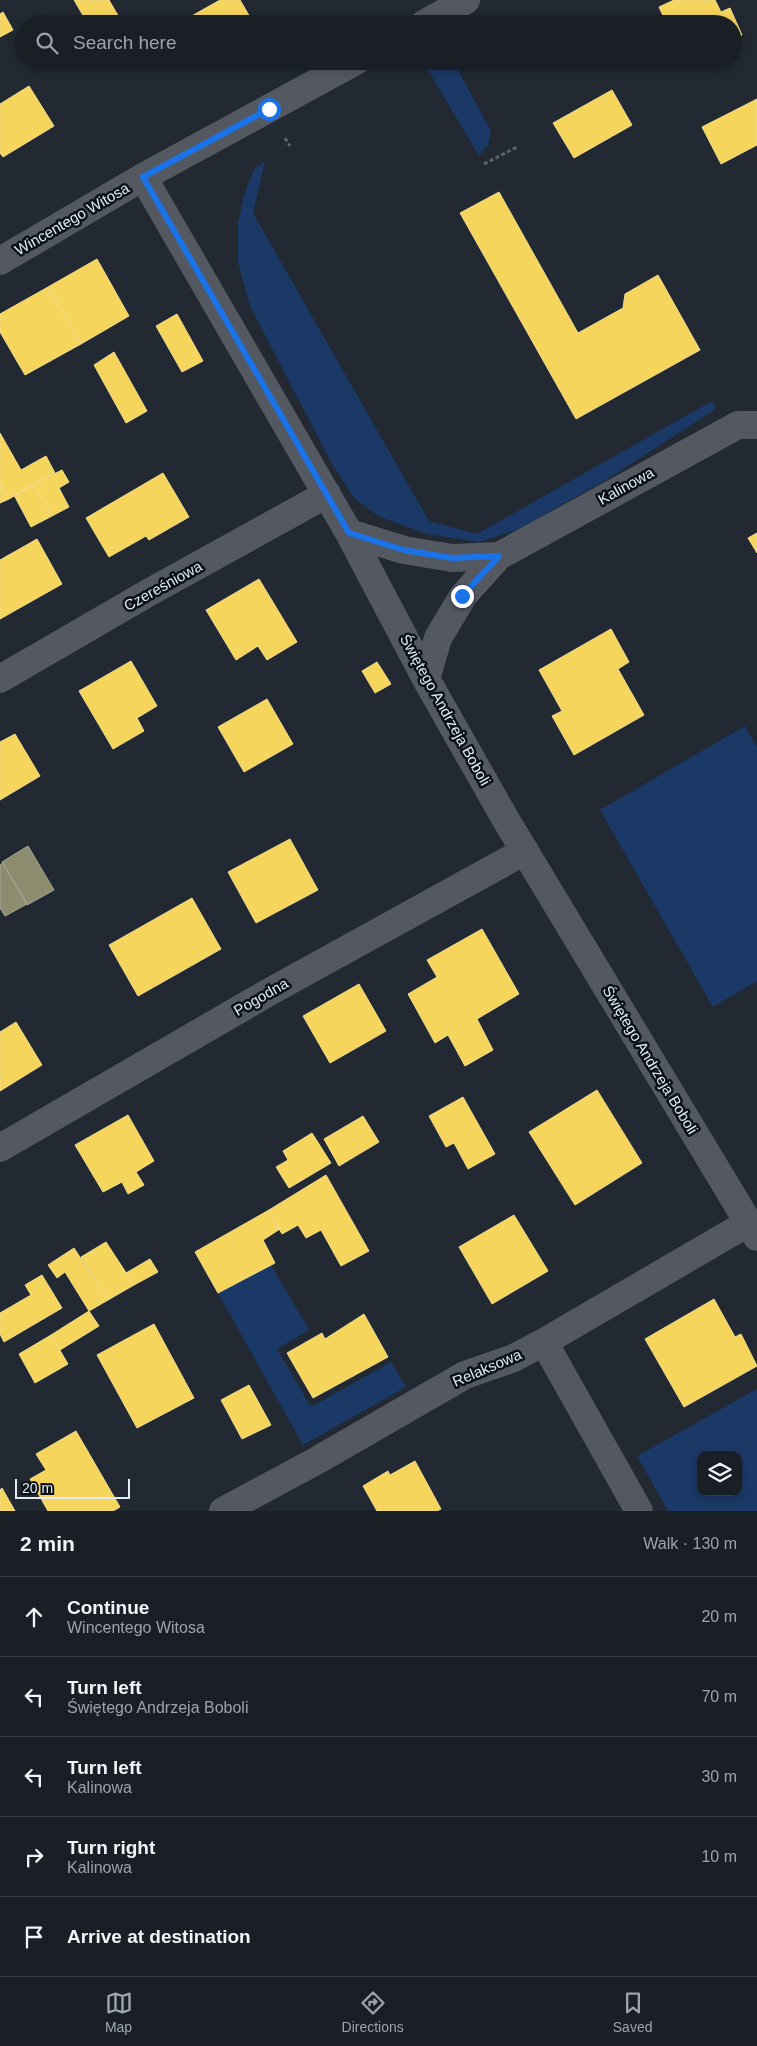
<!DOCTYPE html>
<meta charset="utf-8">
<style>
body{margin:0;font-family:Helvetica,sans-serif;background:#23272e;color:#f1f3f6}
.controls{position:absolute;right:15px;bottom:15px;display:grid;overflow:hidden;border-radius:10px;box-shadow:0 2px 8px #0003}
.controls button{width:45px;height:45px;display:grid;place-items:center;padding:0;border:0;border-bottom:1px solid #383d43;background:#1a1f26;color:#f1f3f6;font:25px sans-serif}
.scale{position:absolute;left:15px;bottom:12px;width:115px;box-sizing:border-box;padding-left:5px;border:2px solid #e2ebf8;border-top:0;font-size:14px;line-height:18px;white-space:nowrap;color:#e2ebf8;-webkit-text-stroke:4px #0b1119;paint-order:stroke}
.stop{position:absolute;width:15px;height:15px;margin:-11px;border:4px solid #1a73e8;border-radius:50%;background:#fff}
.stop.end{background:#1a73e8;border-color:#fff;box-shadow:0 1px 5px #0008}
.list{margin:0;padding:0;list-style:none}
h2{display:flex;justify-content:space-between;align-items:center;height:65px;margin:0;padding:0 20px;font-size:21px}
h2 small{font-size:16px;font-weight:400;color:#9fa2a7}
.list li{display:grid;grid-template-columns:32px 1fr auto;gap:15px;align-items:center;box-sizing:border-box;height:80px;padding:0 20px;border-top:1px solid #383d43}
.list b{display:block;font-size:19px;white-space:nowrap}
.list p{margin:0;font-size:16px;white-space:nowrap;color:#9fa2a7}
.list em{font-size:16px;font-style:normal;color:#9fa2a7}
.icon{flex:none;width:28px;height:28px;fill:none;stroke:currentColor;stroke-width:2;stroke-linecap:round;stroke-linejoin:round}
.map{position:relative;flex:none;width:757px;height:1511px;overflow:hidden}
.search{position:absolute;background:#1a1f26;box-shadow:0 2px 8px #0003;left:15px;right:15px;top:15px;height:55px;display:flex;align-items:center;gap:12px;box-sizing:border-box;padding:0 18px;border-radius:28px;color:#9fa2a7;font-size:19px}
.sheet{height:465px;background:#1a1f26}
nav{display:flex;justify-content:space-around;align-items:center;box-sizing:border-box;height:70px;border-top:1px solid #383d43;background:#1a1f26;font-size:14px;color:#9fa2a7}
nav a{display:grid;justify-items:center;gap:2px}
nav .on{color:#9fa7b3}
.map>svg:first-child{display:block}
.green{fill:#1a3966;fill-rule:evenodd}
.homes{fill:#f6d55c;stroke:#f0dc8b}
.industry{fill:#8c8c6e;stroke:#a6a897}
.lines{fill:none;stroke-linecap:round;stroke-linejoin:round}
.path{stroke:#5e6369;stroke-width:3;stroke-dasharray:4 2.5;stroke-linecap:butt}
.street{stroke:#545961;stroke-width:28}
.route{stroke:#1a73e8;stroke-width:6}
.labels{text-anchor:middle;stroke-width:5;stroke-linejoin:round;paint-order:stroke}
.street-label{font-size:15px;fill:#e2ebf8;stroke:#0b1119}
</style>
<div class="map">
<svg width="757" height="1511" viewBox="0 0 757 1511">
<rect width="100%" height="100%" fill="#222933"/>
<path class="green" d="M423,61h30l38,70 -3,14 -9,11z
M265,161l-12,52 176,308 48,13 235,-133 4,8 -110,71 -89,50 -38,12 -52,-8 -47,-17 -26,-19 -22,-34 -82,-158 -12,-44v-39l6,-28 10,-26z
M745,726l12,21v234l-44,26 -113,-197z
M271,1265l38,65 -32,19 34,58 80,-45 15,25 -103,58 -85,-152z
M757,1389v122h-89l-31,-55zM701,1455h37v37h-37z"/>
<path class="homes" d="M74,0h35l14,24h-35z
M220,0h20l14,24h-72l-1,-2z
M674,0h41l6,12 9,-4 12,27 -9,4v-15h-66l-8,-17z
M3,12l10,18 -13,7v-23z
M29,86l25,40 -51,31 -3,-4v-49z
M612,90l20,35 -58,33 -21,-35z
M757,99v46l-36,19 -19,-37z
M499,192l79,141 45,-25 2,-14 33,-19 42,75 -124,69 -116,-206z
M97,259l32,57 -48,28 -33,-57z
M48,287l33,57 -56,31 -25,-43v-18z
M177,314l26,47 -21,11 -26,-46z
M114,352l33,59 -21,12 -32,-58z
M0,433l21,37 25,-14 9,17 -46,26 -9,-16z
M62,470l7,12 -10,6 10,19 -17,9 -18,-32z
M163,473l26,44 -40,23 -3,-4 -37,21 -23,-39z
M0,483l9,16 -9,4z
M34,484l18,32 -21,11 -17,-32z
M757,533v20l-9,-15z
M37,539l25,45 -62,35v-59z
M259,579l38,63 -30,18 -9,-14 -22,14 -30,-50z
M611,629l18,33 -11,7 26,46 -70,40 -22,-39 10,-5 -23,-41z
M131,661l26,45 -20,12 7,13 -31,18 -34,-58z
M377,662l14,22 -16,9 -13,-22z
M267,699l26,45 -49,28 -26,-45z
M15,734l25,42 -40,24v-58z
M290,839l28,51 -62,33 -28,-51z
M192,898l29,51 -83,47 -29,-51z
M482,929l37,65 -42,25 16,31 -28,16 -17,-31 -13,8 -27,-49 29,-17 -10,-17z
M359,984l27,47 -56,32 -27,-47z
M16,1022l26,43 -42,26v-59z
M597,1090l45,73 -67,42 -46,-73z
M463,1097l32,57 -27,15 -14,-26 -8,4 -17,-31z
M128,1115l26,46 -18,11 8,13 -16,9 -6,-12 -19,10 -28,-47z
M363,1116l16,26 -40,24 -15,-27z
M312,1133l19,30 -42,25 -13,-21 12,-7 -5,-9z
M326,1175l43,76 -28,15 -20,-36 -15,8 -8,-13 -16,9 -13,-24z
M269,1210l11,19 -17,11 12,23 -57,30 -23,-41z
M514,1215l34,56 -56,33 -33,-57z
M106,1242l28,43 -26,15 -27,-43z
M74,1248l34,52 -19,11 -24,-39 -8,6 -9,-13z
M150,1259l8,13 -24,13 -8,-12z
M42,1275l20,33 -58,34 -4,-8v-21l31,-18 -6,-10z
M714,1299l21,38 6,-3 16,32 -73,41 -39,-68z
M89,1311l10,15 -39,24 -9,-15z
M364,1314l24,43 -75,41 -26,-45 35,-20 3,6z
M154,1324l40,74 -57,30 -40,-73z
M51,1335l17,29 -33,19 -16,-29z
M249,1385l22,40 -29,14 -21,-39z
M76,1431l44,76 -7,4h-65l-18,-32 16,-9 -10,-16z
M415,1461l26,48 -4,2h-60l-14,-25 25,-15 2,4z
M2,1488l13,23h-15v-21z"/>
<path class="industry" d="M28,846l26,44 -27,15 -25,-43z
M3,863l24,41 -22,12 -5,-8v-43z"/>
<g class="lines">
<path class="path" d="M285,138l5,8
M484,164l33,-17"/>
<path class="street" d="M424,24l42,-24
M143,177l206,356 77,146 80,141 251,417
M0,261l143,-84 213,-116
M349,533l55,17 48,8 47,-2 239,-131h19
M0,679l148,-86 179,-99
M426,679l12,-41 25,-42 36,-40
M0,1148l271,-157 254,-140
M544,1342l95,169
M223,1511l93,-50 149,-86 49,-17 30,-16 204,-119"/>
</g>
<g class="lines">
<path class="route" d="M269,109l-126,68 206,356 55,17 48,8 47,-2 -37,40"/>
</g>
<g class="labels">
<g class="street-label">
<text transform="translate(72 219) rotate(-30)" y="5">Wincentego Witosa</text>
<text transform="translate(626 486) rotate(-29)" y="5">Kalinowa</text>
<text transform="translate(163 586) rotate(-29)" y="5">Czereśniowa</text>
<text transform="translate(445 710) rotate(61)" y="5">Świętego Andrzeja Boboli</text>
<text transform="translate(261 997) rotate(-30)" y="5">Pogodna</text>
<text transform="translate(650 1060) rotate(59)" y="5">Świętego Andrzeja Boboli</text>
<text transform="translate(487 1368) rotate(-23)" y="5">Relaksowa</text>
</g>
</g>
</svg>
<div class="controls">
<button><svg class="icon" aria-label="layers" viewBox="0 0 24 24"><path d="M12 4l9 5-9 5-9-5zM3 14l9 5 9-5"/></svg></button>
</div>
<div class="scale">20 m</div>
<div class="stop" style="left:269px;top:109px"></div>
<div class="stop end" style="left:462px;top:596px"></div>
<div class="search"><svg class="icon" aria-label="search" viewBox="0 0 24 24"><circle cx="10" cy="10" r="6"/><path d="M15 15l6 6"/></svg>Search here</div>
</div>
<section class="sheet">
<h2>2 min<small>Walk · 130 m</small></h2>
<ul class="list">
<li><svg class="icon" aria-label="ahead" viewBox="0 0 24 24"><path d="M12 20V5M6 11l6-6 6 6"/></svg><div><b>Continue</b><p>Wincentego Witosa</p></div><em>20 m</em></li>
<li><svg class="icon" aria-label="left" viewBox="0 0 24 24"><path d="M17 20v-9H6M10 6l-5 5 5 5"/></svg><div><b>Turn left</b><p>Świętego Andrzeja Boboli</p></div><em>70 m</em></li>
<li><svg class="icon" aria-label="left" viewBox="0 0 24 24"><path d="M17 20v-9H6M10 6l-5 5 5 5"/></svg><div><b>Turn left</b><p>Kalinowa</p></div><em>30 m</em></li>
<li><svg class="icon" aria-label="right" viewBox="0 0 24 24"><path d="M7 20v-9h11M14 6l5 5-5 5"/></svg><div><b>Turn right</b><p>Kalinowa</p></div><em>10 m</em></li>
<li><svg class="icon" aria-label="arrive" viewBox="0 0 24 24"><path d="M6 21V4h12l-3 4 3 4H6"/></svg><div><b>Arrive at destination</b></div></li>
</ul>
</section>
<nav>
<a class="on"><svg class="icon" aria-label="map" viewBox="0 0 24 24"><path d="M3 6l6-2 6 2 6-2v14l-6 2-6-2-6 2zM9 4v14M15 6v14"/></svg>Map</a>
<a><svg class="icon" aria-label="directions" viewBox="0 0 24 24"><path d="M12 3l9 9-9 9-9-9zM9 14v-3h6M13 9l2 2-2 2"/></svg>Directions</a>
<a><svg class="icon" aria-label="saved" viewBox="0 0 24 24"><path d="M7 4h10v16l-5-4-5 4z"/></svg>Saved</a>
</nav>
